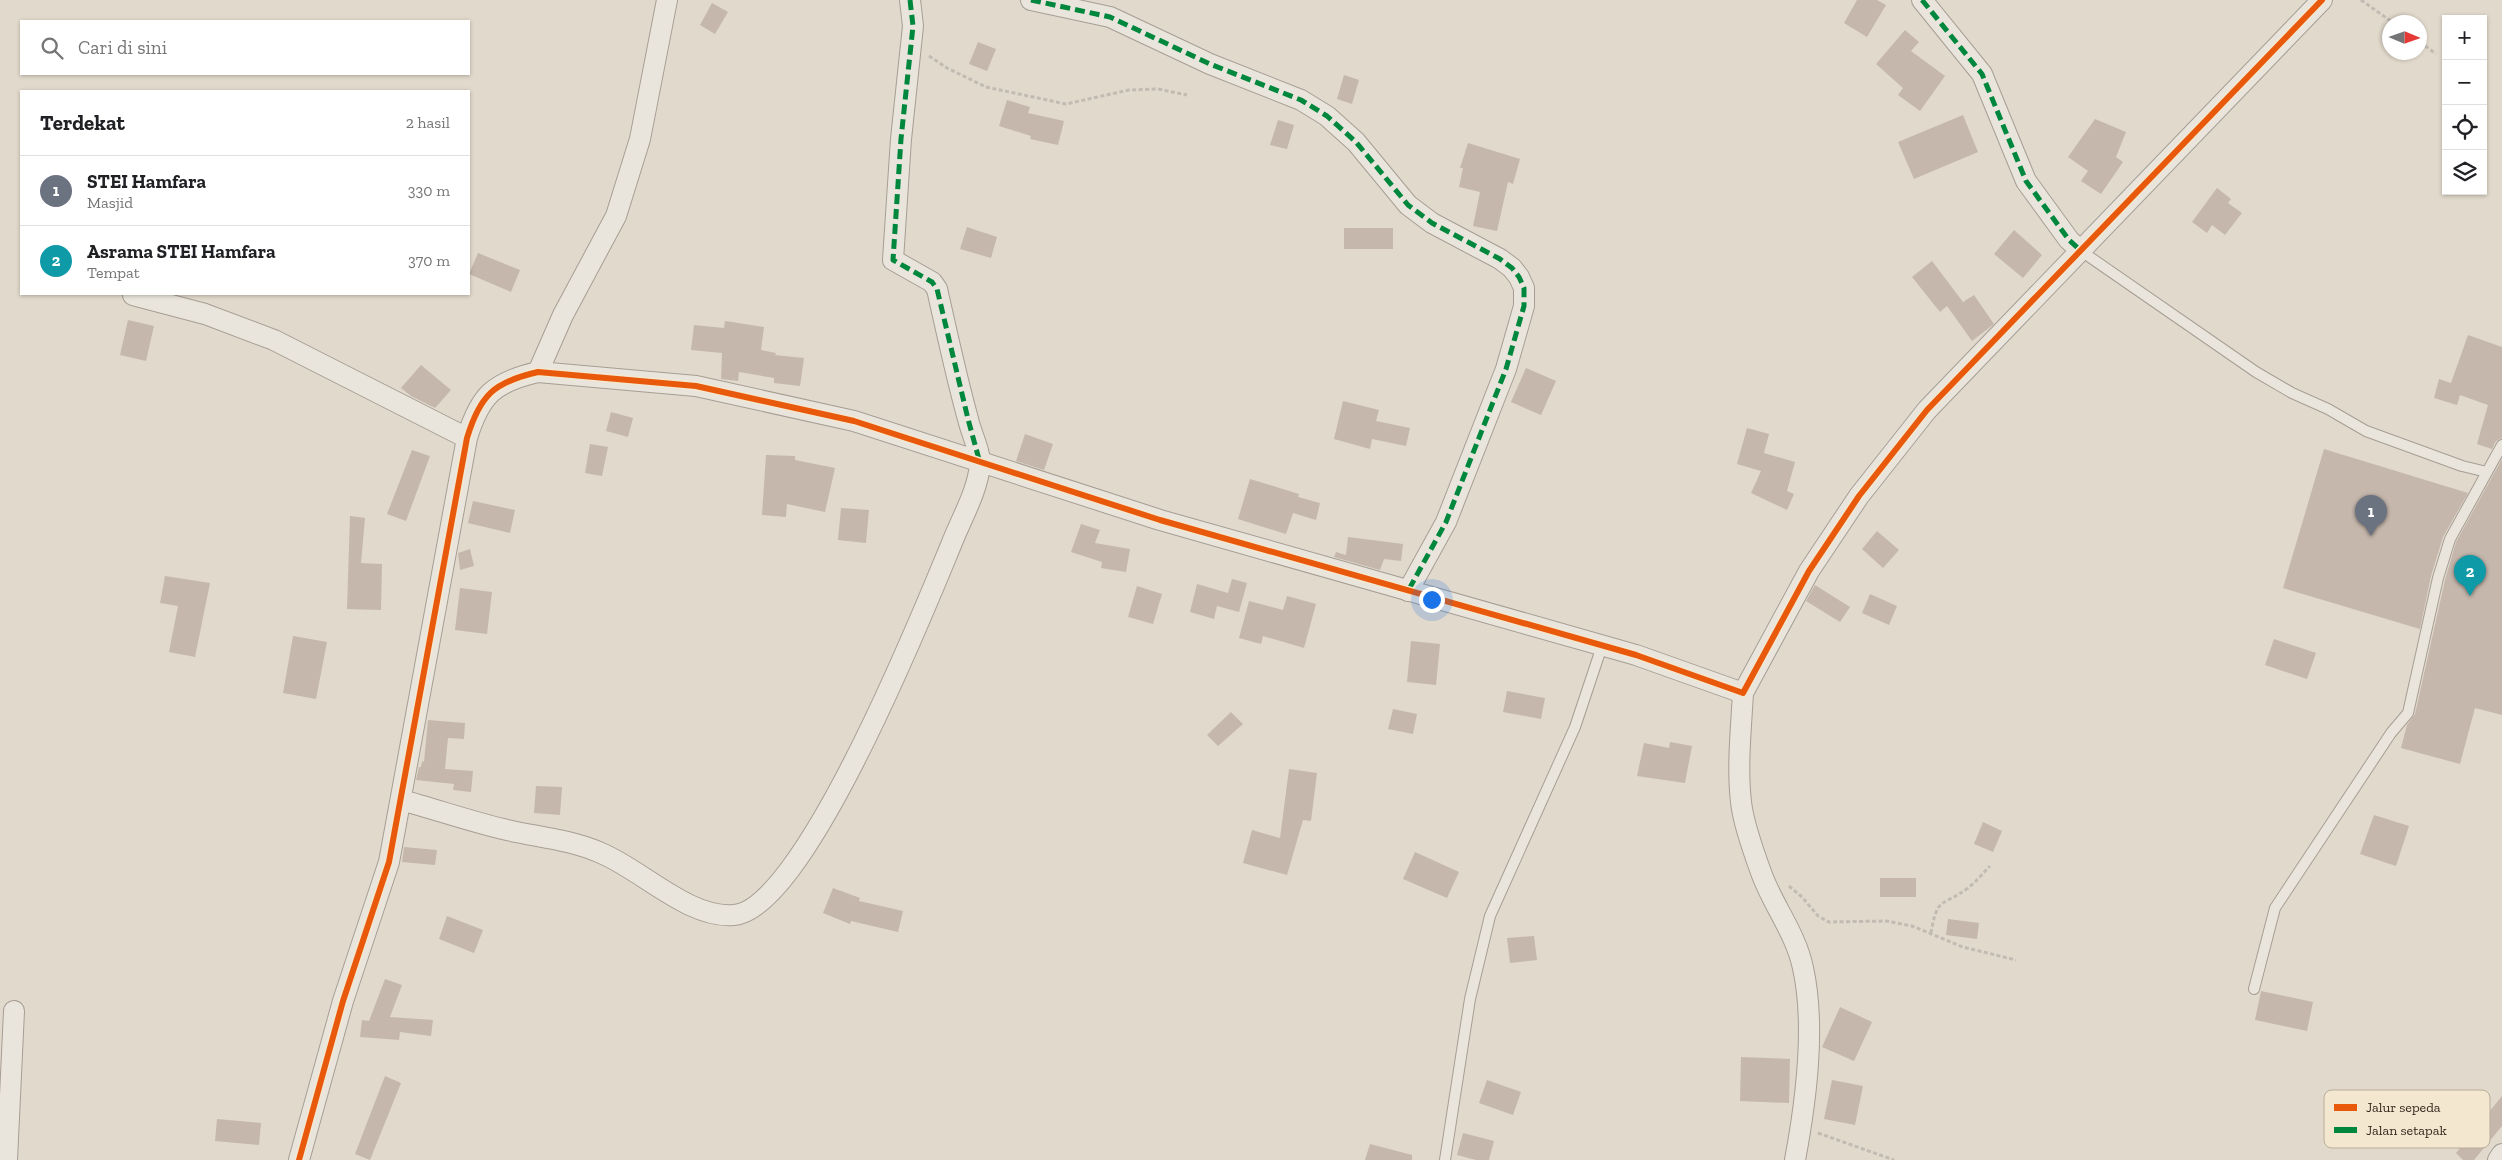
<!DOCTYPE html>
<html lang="id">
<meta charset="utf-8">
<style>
body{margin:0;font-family:"Zilla Slab",serif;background:#f2f2f2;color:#202124}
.controls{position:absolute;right:15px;top:15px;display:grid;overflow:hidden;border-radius:0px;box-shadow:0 1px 4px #0004}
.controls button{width:45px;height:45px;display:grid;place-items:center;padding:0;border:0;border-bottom:1px solid #e0e0e0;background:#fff;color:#202124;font:25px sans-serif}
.compass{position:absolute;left:2382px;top:15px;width:45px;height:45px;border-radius:50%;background:#fff;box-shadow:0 1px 4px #0004;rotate:92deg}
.you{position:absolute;left:1431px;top:599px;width:18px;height:18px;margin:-12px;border:4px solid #fff;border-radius:50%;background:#1a73e8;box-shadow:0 0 0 8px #1a73e833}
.badge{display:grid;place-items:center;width:32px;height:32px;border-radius:50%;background:#111827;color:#fff;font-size:16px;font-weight:700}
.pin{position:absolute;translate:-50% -41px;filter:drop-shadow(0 1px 2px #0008)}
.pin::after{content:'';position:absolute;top:26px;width:18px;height:15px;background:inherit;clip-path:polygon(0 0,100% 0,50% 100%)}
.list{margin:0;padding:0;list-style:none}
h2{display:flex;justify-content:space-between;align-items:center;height:65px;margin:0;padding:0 20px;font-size:21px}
h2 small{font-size:16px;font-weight:400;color:#757577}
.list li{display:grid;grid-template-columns:32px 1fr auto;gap:15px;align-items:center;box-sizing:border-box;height:70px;padding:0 20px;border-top:1px solid #e0e0e0}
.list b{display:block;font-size:19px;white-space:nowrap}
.list p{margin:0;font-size:16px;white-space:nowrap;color:#757577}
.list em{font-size:16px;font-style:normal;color:#757577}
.icon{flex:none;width:28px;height:28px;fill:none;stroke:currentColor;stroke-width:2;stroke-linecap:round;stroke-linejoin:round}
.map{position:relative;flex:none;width:2502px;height:1160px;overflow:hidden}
.search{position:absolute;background:#fff;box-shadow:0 1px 4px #0004;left:20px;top:20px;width:450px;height:55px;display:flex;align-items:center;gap:12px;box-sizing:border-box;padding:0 18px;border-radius:0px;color:#757577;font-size:19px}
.panel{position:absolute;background:#fff;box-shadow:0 1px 4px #0004;left:20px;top:90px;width:450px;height:205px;border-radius:0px}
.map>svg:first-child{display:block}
.building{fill:#c5b7ac}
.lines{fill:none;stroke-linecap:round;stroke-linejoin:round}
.lane-casing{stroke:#a69e94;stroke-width:12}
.street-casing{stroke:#a69e94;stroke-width:22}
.path{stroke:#c2bbb3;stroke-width:3;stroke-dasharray:4 2.5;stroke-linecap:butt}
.lane{stroke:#eae5dc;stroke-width:10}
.street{stroke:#eae5dc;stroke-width:20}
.quiet{stroke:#00873e;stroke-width:5;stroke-dasharray:10 5;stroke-linecap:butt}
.cycleway-casing{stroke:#f3e7d0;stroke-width:9}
.cycleway{stroke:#e8590c;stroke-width:6}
.key{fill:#f3e7d0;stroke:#baad9a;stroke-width:1}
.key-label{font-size:14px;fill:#34271d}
</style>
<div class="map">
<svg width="2502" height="1160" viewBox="0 0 2502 1160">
<rect width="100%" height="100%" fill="#e1d9cb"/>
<path class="building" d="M1857,0h20l9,5 -19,32 -23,-14z
M712,3l16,9 -13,22 -15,-9z
M1905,30l14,12 -8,9 34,25 -25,35 -22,-16 5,-7 -27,-24z
M978,42l18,7 -9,22 -18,-7z
M1344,75l15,5 -7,24 -15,-5z
M1007,100l23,7 -2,6 36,8 -6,24 -28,-6 1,-3 -32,-10z
M1963,115l15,37 -64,27 -16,-37z
M2095,119l31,13 -10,25 7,5 -22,32 -20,-13 7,-10 -20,-14z
M1278,120l16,5 -7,24 -17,-4z
M1468,143l52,16 -7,25 -5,-2 -11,49 -24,-5 7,-34 -21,-5 4,-19h-3z
M2217,188l14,11 -3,4 14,10 -17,22 -13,-10 -5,8 -15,-11z
M967,227l30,10 -6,21 -31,-9z
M1344,228h49v21h-49z
M2014,230l28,25 -19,23 -29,-24z
M478,253l42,17 -9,22 -42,-18z
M1932,261l31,41 11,-7 20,29 -22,17 -25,-35 -7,6 -28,-35z
M128,320l26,6 -8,35 -26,-6z
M725,321l39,6 -3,23 15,3 -1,2 29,3 -4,28 -26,-3v-5l-35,-6 -1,9 -17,-2 1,-26 -31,-3 3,-25 30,3z
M2468,335l34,12v91l-6,3 -4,8 -15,-5 11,-39 -28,-10 -3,10 -23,-7 5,-19 12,4z
M421,365l30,25 -16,18 -24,-12 -10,-8z
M1526,368l30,13 -15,34 -30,-13z
M1343,401l36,9 -3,11 34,7 -4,18 -34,-7 -2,10 -36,-10z
M611,412l22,6 -5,19 -22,-6z
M1747,428l22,6 -5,19 31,9 -8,29 7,3 -7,16 -36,-17 10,-22 -24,-7z
M1025,434l28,10 -9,26 -28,-9z
M590,444l18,3 -6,29 -17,-3z
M2324,449l144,44 -25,44 -12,39 -11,53 -137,-41z
M412,450l18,6 -24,65 -19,-7z
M766,455l29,1v4l40,8 -10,44 -38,-8 -1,13 -24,-2z
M2502,459v256l-27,-7 -15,56 -59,-16 6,-23 8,-11 30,-134 11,-38z
M1250,479l49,15 -1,3 22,6 -4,17 -23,-7 -7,21 -48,-15z
M473,501l42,9 -5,23 -42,-10z
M841,508l28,2 -3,33 -28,-3z
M350,516l15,2 -4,45 21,1 -1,46 -34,-1z
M1081,524l19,6 -5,13 35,6 -4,23 -25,-4 1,-6 -31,-10z
M1877,531l22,19 -16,18 -21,-19z
M1348,537l55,7 -2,17 -17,-2 -4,11 -46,-13 2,-5 10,3z
M470,549l4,17 -14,4 -2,-17z
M165,576l45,7 -15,74 -26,-5 9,-46 -18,-3z
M1232,579l15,4 -8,29 -22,-6 -3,13 -24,-7 7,-28 31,9z
M1815,585l35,22 -10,15 -34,-21z
M1137,586l25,8 -9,30 -25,-7z
M460,588l32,4 -5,42 -32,-4z
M1870,594l27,12 -8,19 -27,-12z
M1287,596l29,8 -12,44 -41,-12 -2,8 -22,-6 10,-37 34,9z
M293,636l34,6 -11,57 -33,-6z
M2274,639l42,14 -9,26 -42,-14z
M1411,641l29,3 -4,41 -29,-3z
M1507,691l38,7 -4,21 -38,-7z
M1393,709l24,5 -4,20 -25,-5z
M1231,712l12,12 -25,22 -11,-11z
M428,720l37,3 -1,16 -16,-1 -3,31 28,2 -2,21 -18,-2 1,-6 -38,-4 3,-13h2l1,-6 2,1z
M1670,742l22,4 -7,37 -48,-7 7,-33 25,5z
M1289,769l28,4 -6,48 -8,-1 -16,55 -44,-12 9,-33 28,8z
M536,786l26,1 -2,28 -26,-2z
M2374,815l35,11 -13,40 -36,-12z
M1983,822l19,9 -9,21 -19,-8z
M404,847l33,3 -2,15 -33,-3z
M1415,852l44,20 -12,26 -44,-19z
M1880,878h36v19h-36z
M833,888l27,10 -1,3 44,10 -5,21 -47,-11 -1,3 -27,-11z
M447,916l36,14 -9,23 -35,-14z
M1948,919l31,4 -2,16 -31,-4z
M1534,936l3,24 -27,3 -3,-25z
M385,979l17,6 -12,32 43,3 -2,16 -31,-4 -1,8 -39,-3 2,-17 7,1z
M2261,991l52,11 -6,29 -52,-11z
M1840,1007l32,15 -18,39 -32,-14z
M1741,1057l49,2 -1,44 -49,-2z
M385,1076l16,7 -31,77 -15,-6z
M1487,1080l34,12 -8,23 -34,-12z
M1832,1080l31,6 -8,39 -31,-6z
M2502,1096v30l-28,34h-11l-7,-7z
M217,1119l44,4 -2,22 -44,-4z
M1463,1133l31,8 -5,19h-13l-19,-5z
M1370,1144l42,11v5h-47z"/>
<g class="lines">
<g class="lane-casing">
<path id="lane" d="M2081,251l175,121 36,21 36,16 38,22 96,35 25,6
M2254,989l21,-81 116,-175 17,-20 30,-135 12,-39 52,-94
M1445,1160l25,-161 20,-83 85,-189 27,-81"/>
</g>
<g class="street-casing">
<path id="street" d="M1031,0l79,17 100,47 91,36 26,16 29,26 52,63 24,18 68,36 12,9 7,9 5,11v18l-18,63 -60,153 -38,69
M1922,0l60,74 44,107 43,59 12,11
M133,295l72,19 69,26 193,98
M538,372l25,-57 53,-99 24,-77 27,-139
M1743,693c-2,36 -6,74 -2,109 2,20 14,54 21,73 12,32 34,59 41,93 13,59 3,133 -8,192
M401,800c34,9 68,21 102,29 33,8 66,10 98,24 41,17 88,66 133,62 70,-5 190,-305 217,-370 10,-26 26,-52 29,-80 1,-13 -9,-32 -12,-46 -12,-43 -21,-86 -31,-130l-5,-7 -39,-22 8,-121 12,-113 -3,-26
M7,1160l7,-149
M299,1160l44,-159 46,-139 78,-424c13,-43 27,-56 71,-66l158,14 158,35 306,99 476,135 107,38 66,-122 50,-75 68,-86 395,-410
M2498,1160l4,-6"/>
</g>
<path class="path" d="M2361,0l31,22
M2420,42l16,12
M929,56l18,12 39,19 80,17 63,-14 29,-1 29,6
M1789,886l13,11 16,19 11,6 57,-1 26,5 51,21 53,13
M1931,933c6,-37 11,-26 37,-45 8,-6 15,-15 22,-22
M1818,1133l76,27"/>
<use href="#lane" class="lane"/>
<use href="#street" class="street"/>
<path class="quiet" d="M910,0l3,26 -12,113 -8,121 39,22 5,7 31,130 12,44
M1031,0l79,17 100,47 91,36 26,16 29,26 52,63 24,18 68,36 12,9 7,9 5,11v18l-18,63 -60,153 -38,69
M1922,0l60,74 44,107 43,59 12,11"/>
<g class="cycleway-casing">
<path id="cycleway" d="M299,1160l44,-159 46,-139 78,-424c13,-43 27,-56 71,-66l158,14 158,35 306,99 476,135 107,38 66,-122 50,-75 68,-86 395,-410"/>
</g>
<use href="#cycleway" class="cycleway"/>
</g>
<rect x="2324" y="1090" width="166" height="58" rx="8" class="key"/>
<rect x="2334" y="1104" width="23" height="7" fill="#e8590c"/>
<rect x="2334" y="1127" width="23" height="6" fill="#00873e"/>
<g class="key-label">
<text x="2366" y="1112">Jalur sepeda</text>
<text x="2366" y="1135">Jalan setapak</text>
</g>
</svg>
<div class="controls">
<button>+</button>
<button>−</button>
<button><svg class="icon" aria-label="locate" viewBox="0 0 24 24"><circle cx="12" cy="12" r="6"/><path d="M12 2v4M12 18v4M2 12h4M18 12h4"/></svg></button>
<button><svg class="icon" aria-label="layers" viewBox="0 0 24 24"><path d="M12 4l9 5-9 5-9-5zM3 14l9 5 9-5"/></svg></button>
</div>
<svg class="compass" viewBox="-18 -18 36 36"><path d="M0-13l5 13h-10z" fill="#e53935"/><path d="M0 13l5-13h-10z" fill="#757577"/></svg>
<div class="you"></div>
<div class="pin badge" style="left:2371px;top:536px;background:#6b7280">1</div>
<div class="pin badge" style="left:2470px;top:596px;background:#0f9aa8">2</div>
<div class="search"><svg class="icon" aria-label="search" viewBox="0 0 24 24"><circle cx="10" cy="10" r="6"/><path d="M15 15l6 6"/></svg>Cari di sini</div>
<section class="panel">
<h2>Terdekat<small>2 hasil</small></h2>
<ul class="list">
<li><span class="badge" style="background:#6b7280">1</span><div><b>STEI Hamfara</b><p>Masjid</p></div><em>330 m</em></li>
<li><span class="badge" style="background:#0f9aa8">2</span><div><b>Asrama STEI Hamfara</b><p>Tempat</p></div><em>370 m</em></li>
</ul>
</section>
</div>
